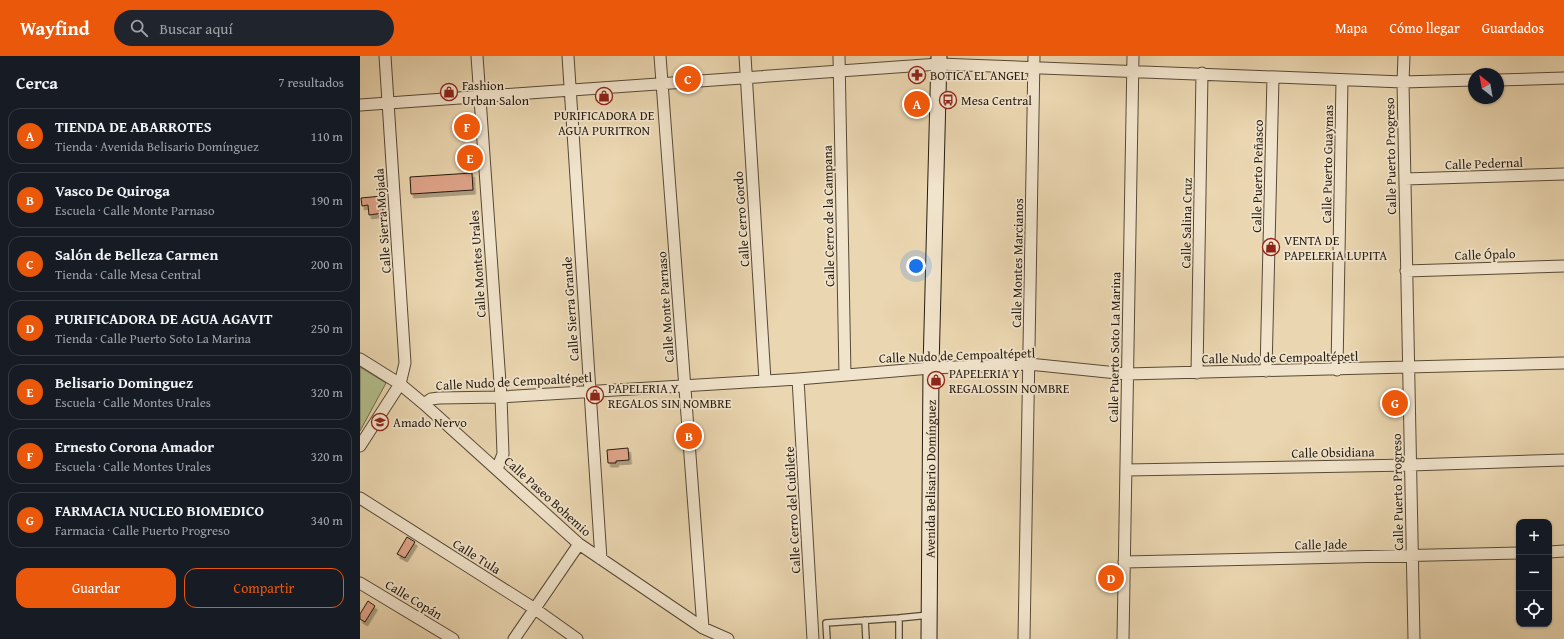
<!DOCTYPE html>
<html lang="es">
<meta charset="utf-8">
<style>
body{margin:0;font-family:"Gentium Book Plus",serif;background:#20242c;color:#f1f3f6}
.controls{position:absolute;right:12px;bottom:12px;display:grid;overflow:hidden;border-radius:8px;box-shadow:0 1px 3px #0004}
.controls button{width:36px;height:36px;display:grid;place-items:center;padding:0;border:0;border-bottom:1px solid #363941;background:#171b24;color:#f1f3f6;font:20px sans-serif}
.compass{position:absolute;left:1108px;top:12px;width:36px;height:36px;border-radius:50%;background:#171b24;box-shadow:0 1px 3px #0004;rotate:329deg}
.you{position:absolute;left:556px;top:210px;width:14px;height:14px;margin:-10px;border:3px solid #fff;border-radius:50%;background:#1a73e8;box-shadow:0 0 0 6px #1a73e833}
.badge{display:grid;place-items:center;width:26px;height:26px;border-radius:50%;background:#ea580c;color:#fff;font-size:13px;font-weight:700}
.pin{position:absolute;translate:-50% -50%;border:2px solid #fff;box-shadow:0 1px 4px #0006}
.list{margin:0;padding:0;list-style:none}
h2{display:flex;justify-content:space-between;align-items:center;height:52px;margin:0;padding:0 16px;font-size:17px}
h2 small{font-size:13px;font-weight:400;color:#9ea1a6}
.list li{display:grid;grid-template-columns:26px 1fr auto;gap:12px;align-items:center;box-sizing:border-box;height:56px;margin:0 8px 8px;padding:0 8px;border:1px solid #363941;border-radius:12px}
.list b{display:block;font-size:15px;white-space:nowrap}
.list p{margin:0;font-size:13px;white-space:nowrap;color:#9ea1a6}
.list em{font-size:13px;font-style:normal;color:#9ea1a6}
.actions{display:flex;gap:8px;padding:12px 16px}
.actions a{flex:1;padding:9px 0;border:1px solid #ea580c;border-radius:12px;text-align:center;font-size:14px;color:#ea580c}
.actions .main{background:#ea580c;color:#fff}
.icon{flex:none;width:22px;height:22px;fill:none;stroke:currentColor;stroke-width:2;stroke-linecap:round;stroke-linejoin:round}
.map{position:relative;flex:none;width:1204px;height:583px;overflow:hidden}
header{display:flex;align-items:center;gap:24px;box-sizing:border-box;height:56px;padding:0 20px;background:#ea580c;color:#fff}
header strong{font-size:19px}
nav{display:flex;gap:22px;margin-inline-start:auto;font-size:14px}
.search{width:280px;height:36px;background:#20242c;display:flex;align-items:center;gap:10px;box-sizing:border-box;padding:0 14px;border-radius:22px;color:#9ea1a6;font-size:15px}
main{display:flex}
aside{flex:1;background:#171b24}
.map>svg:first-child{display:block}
.green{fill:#b4be8d;stroke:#6d6c4e}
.building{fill:#e0a58b;stroke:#261b0f;filter:url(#shadow)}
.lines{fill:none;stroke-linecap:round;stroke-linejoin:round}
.lane-casing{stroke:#574a37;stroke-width:8}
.street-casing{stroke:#574a37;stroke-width:13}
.secondary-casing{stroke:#261b0f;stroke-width:17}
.lane{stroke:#f1e4cc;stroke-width:5.5}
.street{stroke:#f1e4cc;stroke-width:11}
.secondary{stroke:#f1e4cc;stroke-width:15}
.labels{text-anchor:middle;stroke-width:3.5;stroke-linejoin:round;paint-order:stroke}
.poi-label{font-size:13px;fill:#261b0f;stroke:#f1e4cc;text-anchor:start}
.street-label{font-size:13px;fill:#261b0f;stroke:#f1e4cc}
</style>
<header>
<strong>Wayfind</strong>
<div class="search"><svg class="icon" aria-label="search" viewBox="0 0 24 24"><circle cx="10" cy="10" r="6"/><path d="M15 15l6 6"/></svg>Buscar aquí</div>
<nav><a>Mapa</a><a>Cómo llegar</a><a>Guardados</a></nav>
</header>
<main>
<aside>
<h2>Cerca<small>7 resultados</small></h2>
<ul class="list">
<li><span class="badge">A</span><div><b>TIENDA DE ABARROTES</b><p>Tienda · Avenida Belisario Domínguez</p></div><em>110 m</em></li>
<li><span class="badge">B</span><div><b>Vasco De Quiroga</b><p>Escuela · Calle Monte Parnaso</p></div><em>190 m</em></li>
<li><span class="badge">C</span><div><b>Salón de Belleza Carmen</b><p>Tienda · Calle Mesa Central</p></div><em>200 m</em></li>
<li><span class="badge">D</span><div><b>PURIFICADORA DE AGUA AGAVIT</b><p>Tienda · Calle Puerto Soto La Marina</p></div><em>250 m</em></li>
<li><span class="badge">E</span><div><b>Belisario Dominguez</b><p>Escuela · Calle Montes Urales</p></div><em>320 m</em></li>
<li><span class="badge">F</span><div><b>Ernesto Corona Amador</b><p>Escuela · Calle Montes Urales</p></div><em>320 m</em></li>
<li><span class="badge">G</span><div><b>FARMACIA NUCLEO BIOMEDICO</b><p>Farmacia · Calle Puerto Progreso</p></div><em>340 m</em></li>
</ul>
<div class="actions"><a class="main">Guardar</a><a>Compartir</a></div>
</aside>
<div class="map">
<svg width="1204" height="583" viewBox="0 0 1204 583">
<defs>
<filter id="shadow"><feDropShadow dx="2.5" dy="4" stdDeviation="0" flood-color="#0004"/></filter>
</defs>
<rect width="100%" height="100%" fill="#ead6b0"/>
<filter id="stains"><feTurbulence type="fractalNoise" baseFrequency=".005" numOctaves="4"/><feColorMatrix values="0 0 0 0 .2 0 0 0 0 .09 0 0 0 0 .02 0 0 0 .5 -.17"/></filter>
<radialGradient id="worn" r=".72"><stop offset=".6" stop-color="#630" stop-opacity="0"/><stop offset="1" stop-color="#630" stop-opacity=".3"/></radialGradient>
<path class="green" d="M0,311l26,16 -26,48z"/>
<path class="building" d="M112,117l1,17 -62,4 -1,-17z
M22,140l1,17 -14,2 -1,-10 -6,1 -1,-8z
M268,392l1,12 -13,1v2h-8l-1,-13z
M47,481l8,5 -10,16 -8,-4z
M8,545l7,5 -10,16 -5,-3v-5z"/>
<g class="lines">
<g class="lane-casing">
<path id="lane" d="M539,562l30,-3
M505,564l1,19
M467,583l-1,-16 73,-5v21"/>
</g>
<g class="street-casing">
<path id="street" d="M117,0l24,341 2,57 -6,15
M208,0l33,503
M300,0l43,572
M385,0l20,324
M479,0l6,319
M1044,0l-1,26 11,557
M1138,24l66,-2
M0,49l579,-41 464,18 71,-2
M1045,123l159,-5
M1046,215l158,-5
M0,303l40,25 24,20 155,140 124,84 25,11
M977,314l5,-290
M906,315l7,-294
M837,317l5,-300
M438,323l15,260
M64,348l7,-5 8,-1 62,-1 297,-18 133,-11 98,-4 98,10 437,-11
M0,390l40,-62 5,-21 -20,-307
M766,414l284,-5 154,-5
M0,442l175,111 42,30
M1189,496l15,-1
M764,506l395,-9
M0,527l93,56
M154,583l65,-95
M664,583l10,-583
M763,583l10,-583"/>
</g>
<g class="secondary-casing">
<g id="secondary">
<path id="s1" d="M569,583l2,-271 8,-312"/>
</g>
</g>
<use href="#lane" class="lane"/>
<use href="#street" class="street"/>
<use href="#secondary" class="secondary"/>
</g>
<defs>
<g id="pharmacy-ring" transform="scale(0.9)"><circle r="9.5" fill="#f1e4cc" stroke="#8f2418" stroke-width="1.5"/><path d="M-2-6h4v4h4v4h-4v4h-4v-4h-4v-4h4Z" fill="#8f2418"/></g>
<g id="shop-ring" transform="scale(0.9)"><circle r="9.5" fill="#f1e4cc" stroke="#8f2418" stroke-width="1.5"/><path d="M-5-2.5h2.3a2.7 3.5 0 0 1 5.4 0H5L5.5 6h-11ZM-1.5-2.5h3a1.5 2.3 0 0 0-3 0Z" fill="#8f2418"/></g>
<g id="bus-ring" transform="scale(0.9)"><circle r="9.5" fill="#f1e4cc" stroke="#8f2418" stroke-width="1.5"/><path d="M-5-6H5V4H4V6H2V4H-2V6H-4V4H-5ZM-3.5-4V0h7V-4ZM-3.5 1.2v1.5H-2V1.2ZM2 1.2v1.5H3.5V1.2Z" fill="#8f2418"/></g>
<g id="school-ring" transform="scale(0.9)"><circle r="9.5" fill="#f1e4cc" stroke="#8f2418" stroke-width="1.5"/><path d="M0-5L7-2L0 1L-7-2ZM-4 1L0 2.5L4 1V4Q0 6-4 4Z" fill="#8f2418"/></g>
</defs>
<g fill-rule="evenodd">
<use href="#pharmacy-ring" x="557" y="19"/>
<use href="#shop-ring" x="89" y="36"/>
<use href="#shop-ring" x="244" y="40"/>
<use href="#bus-ring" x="588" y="44"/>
<use href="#shop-ring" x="911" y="191"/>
<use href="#shop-ring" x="576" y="324"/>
<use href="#shop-ring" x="235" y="339"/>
<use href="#school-ring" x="20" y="366"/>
</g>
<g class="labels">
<g class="poi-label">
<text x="570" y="24">BOTICA EL ANGEL</text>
<text x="102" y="34">Fashion<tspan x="102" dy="15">Urban Salon</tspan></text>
<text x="601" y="49">Mesa Central</text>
<text x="244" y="64" text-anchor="middle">PURIFICADORA DE<tspan x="244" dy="15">AGUA PURITRON</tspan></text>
<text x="924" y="189">VENTA DE<tspan x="924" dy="15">PAPELERIA LUPITA</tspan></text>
<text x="589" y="322">PAPELERIA Y<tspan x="589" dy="15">REGALOSSIN NOMBRE</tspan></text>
<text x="248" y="337">PAPELERIA Y<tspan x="248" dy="15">REGALOS SIN NOMBRE</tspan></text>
<text x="33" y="371">Amado Nervo</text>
</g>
<g class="street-label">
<text transform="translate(1030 100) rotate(-91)" y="5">Calle Puerto Progreso</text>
<text transform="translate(1124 107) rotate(-2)" y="5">Calle Pedernal</text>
<text transform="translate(967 108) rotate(-89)" y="5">Calle Puerto Guaymas</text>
<text transform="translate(897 120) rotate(-89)" y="5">Calle Puerto Peñasco</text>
<text transform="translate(468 160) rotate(-91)" y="5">Calle Cerro de la Campana</text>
<text transform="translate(381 163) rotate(-94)" y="5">Calle Cerro Gordo</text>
<text transform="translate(22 165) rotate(-94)" y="5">Calle Sierra Mojada</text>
<text transform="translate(826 167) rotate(-89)" y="5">Calle Salina Cruz</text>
<text transform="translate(1125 198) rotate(-2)" y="5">Calle Ópalo</text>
<text transform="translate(657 207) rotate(-89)" y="5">Calle Montes Marcianos</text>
<text transform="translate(117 208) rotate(-94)" y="5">Calle Montes Urales</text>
<text transform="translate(305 251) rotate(-94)" y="5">Calle Monte Parnaso</text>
<text transform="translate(210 253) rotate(-94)" y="5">Calle Sierra Grande</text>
<text transform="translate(754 291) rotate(-89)" y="5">Calle Puerto Soto La Marina</text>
<text transform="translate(597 299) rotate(-2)" y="5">Calle Nudo de Cempoaltépetl</text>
<text transform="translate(920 301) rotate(-1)" y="5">Calle Nudo de Cempoaltépetl</text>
<text transform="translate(154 325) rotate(-3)" y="5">Calle Nudo de Cempoaltépetl</text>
<text transform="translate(973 396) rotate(-1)" y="5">Calle Obsidiana</text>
<text dy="5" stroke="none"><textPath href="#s1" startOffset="160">Avenida Belisario Domínguez</textPath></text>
<text transform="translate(1037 436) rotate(-91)" y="5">Calle Puerto Progreso</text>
<text transform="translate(188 440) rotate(42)" y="5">Calle Paseo Bohemio</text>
<text transform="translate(432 454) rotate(-93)" y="5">Calle Cerro del Cubilete</text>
<text transform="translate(961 488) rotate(-1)" y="5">Calle Jade</text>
<text transform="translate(117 500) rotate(32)" y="5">Calle Tula</text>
<text transform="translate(54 543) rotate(31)" y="5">Calle Copán</text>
</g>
</g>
<rect width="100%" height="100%" filter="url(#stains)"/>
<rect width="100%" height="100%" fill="url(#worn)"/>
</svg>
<div class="controls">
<button>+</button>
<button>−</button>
<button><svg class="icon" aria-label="locate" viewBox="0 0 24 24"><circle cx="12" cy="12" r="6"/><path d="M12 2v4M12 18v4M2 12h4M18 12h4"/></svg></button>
</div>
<svg class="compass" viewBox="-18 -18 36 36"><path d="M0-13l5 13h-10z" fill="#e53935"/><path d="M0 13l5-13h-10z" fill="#9ea1a6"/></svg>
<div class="you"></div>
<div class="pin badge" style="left:557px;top:48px">A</div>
<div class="pin badge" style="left:329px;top:380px">B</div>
<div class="pin badge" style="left:328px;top:23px">C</div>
<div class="pin badge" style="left:751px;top:522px">D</div>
<div class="pin badge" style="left:110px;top:102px">E</div>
<div class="pin badge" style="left:107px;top:71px">F</div>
<div class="pin badge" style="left:1035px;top:347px">G</div>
</div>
</main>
